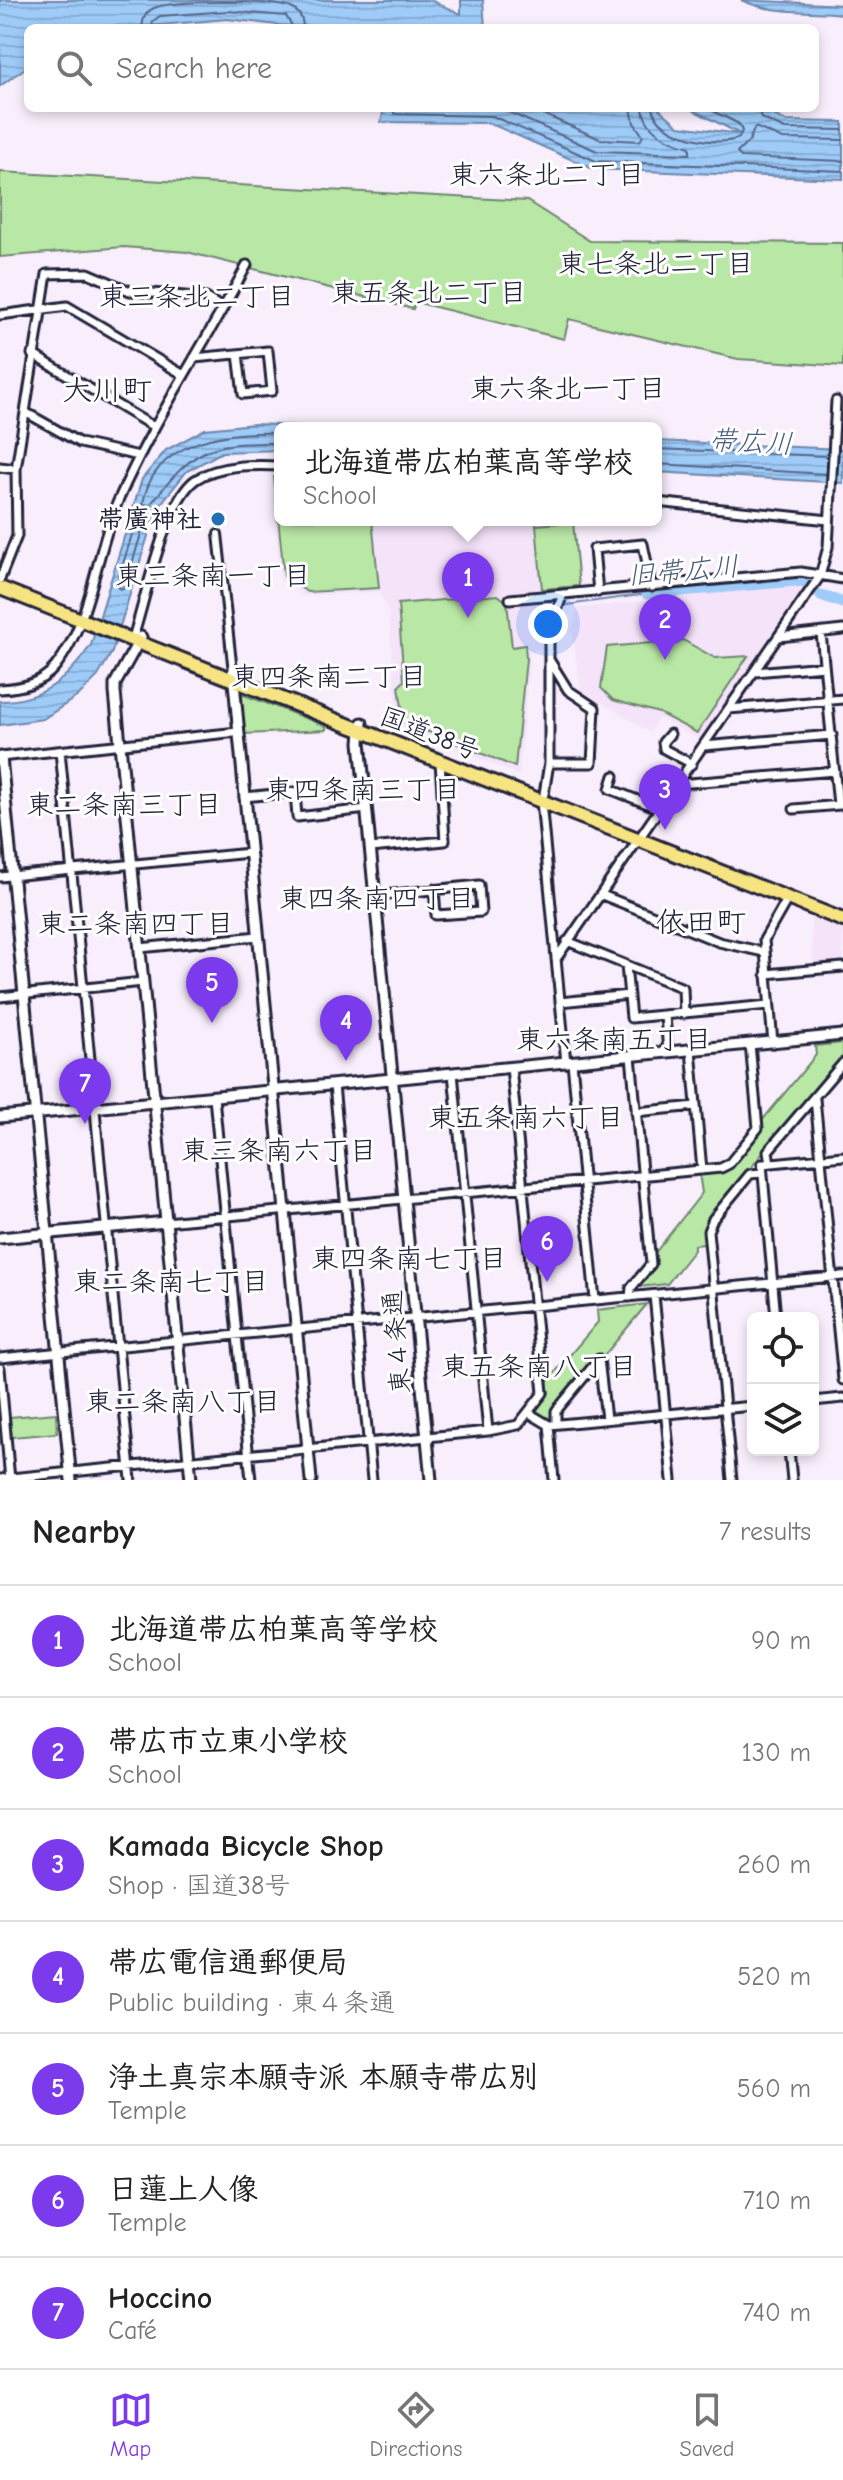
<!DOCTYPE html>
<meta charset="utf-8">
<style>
body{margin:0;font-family:"Comic Neue","Klee One",sans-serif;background:#f6f6f6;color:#222}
.controls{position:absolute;right:24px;bottom:24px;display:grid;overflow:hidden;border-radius:12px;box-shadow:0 4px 12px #0003}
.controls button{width:72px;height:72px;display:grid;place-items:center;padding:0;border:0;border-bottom:2px solid #e0e0e0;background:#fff;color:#222;font:40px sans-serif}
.you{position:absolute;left:548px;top:624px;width:28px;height:28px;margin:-20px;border:6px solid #fff;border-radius:50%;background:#1a73e8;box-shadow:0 0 0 12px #1a73e833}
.badge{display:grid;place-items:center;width:52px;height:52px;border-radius:50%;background:#7c3aed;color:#fff;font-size:26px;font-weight:700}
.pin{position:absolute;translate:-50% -66px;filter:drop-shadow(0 2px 4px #0008)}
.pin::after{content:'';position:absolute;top:42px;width:28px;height:24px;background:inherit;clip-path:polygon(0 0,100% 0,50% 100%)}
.popup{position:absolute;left:274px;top:422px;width:388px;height:104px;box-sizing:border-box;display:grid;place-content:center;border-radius:12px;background:#fff;filter:drop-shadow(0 2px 6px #0005);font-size:26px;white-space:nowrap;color:#767676}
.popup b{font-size:30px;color:#222}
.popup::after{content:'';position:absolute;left:50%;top:100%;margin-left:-16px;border:16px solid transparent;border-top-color:#fff}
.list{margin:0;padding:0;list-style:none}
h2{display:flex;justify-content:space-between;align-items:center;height:104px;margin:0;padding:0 32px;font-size:34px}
h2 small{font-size:26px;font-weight:400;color:#767676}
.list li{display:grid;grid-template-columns:52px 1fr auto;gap:24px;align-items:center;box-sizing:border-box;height:112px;padding:0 32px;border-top:2px solid #e0e0e0}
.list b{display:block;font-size:30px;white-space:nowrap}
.list p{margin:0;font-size:26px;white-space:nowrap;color:#767676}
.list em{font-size:26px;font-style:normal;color:#767676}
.icon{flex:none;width:44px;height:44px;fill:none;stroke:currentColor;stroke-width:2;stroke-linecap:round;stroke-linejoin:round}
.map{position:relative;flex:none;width:843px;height:1480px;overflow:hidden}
.search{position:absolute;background:#fff;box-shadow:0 4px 12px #0003;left:24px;right:24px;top:24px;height:88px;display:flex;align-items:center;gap:20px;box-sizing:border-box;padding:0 28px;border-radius:12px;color:#767676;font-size:30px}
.sheet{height:888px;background:#fff}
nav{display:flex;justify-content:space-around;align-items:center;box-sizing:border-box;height:112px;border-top:2px solid #e0e0e0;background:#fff;font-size:22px;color:#767676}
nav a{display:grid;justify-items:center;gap:4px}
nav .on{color:#7c3aed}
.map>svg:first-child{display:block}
.built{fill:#f5e3fa}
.green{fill:#b9e8a6;stroke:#6e8570;stroke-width:2}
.water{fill:url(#water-rules);stroke:#6c87ac;stroke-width:2}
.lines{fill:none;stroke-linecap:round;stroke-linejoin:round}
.shore{stroke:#546687;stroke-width:2}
.stream{stroke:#6c87ac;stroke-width:2}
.river{stroke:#9ecbf8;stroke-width:11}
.pedestrian-casing{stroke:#22223b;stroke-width:12}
.minor-casing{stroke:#22223b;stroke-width:13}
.tertiary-casing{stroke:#22223b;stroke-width:15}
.trunk-casing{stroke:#22223b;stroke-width:18}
.pedestrian{stroke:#fff;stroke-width:6}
.minor{stroke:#fff;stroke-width:7}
.tertiary{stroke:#fff;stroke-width:9}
.trunk{stroke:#f6e381;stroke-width:12}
.poi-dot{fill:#1f6fb2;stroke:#fff;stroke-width:3}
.labels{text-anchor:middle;stroke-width:6;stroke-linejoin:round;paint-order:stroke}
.poi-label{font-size:26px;font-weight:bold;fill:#22223b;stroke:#fff;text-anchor:end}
.street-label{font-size:26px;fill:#22223b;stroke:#fff}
.neighbourhood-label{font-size:28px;fill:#22223b;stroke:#fff}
.water-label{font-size:28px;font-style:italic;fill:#4d5d7d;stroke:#fff}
.quarter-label{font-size:30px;fill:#22223b;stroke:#fff}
</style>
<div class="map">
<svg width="843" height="1480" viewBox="0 0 843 1480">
<defs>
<pattern id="water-rules" width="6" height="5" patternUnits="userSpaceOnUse" patternTransform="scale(2)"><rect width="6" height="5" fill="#9ecbf8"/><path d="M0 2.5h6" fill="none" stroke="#88aed6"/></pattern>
</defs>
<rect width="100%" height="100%" fill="#f9eefc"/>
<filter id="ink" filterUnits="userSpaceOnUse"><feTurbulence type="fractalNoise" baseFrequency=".0125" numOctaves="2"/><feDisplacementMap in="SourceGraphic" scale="16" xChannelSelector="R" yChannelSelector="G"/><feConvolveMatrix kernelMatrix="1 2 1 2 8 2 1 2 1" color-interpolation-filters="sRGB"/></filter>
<g filter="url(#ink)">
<path class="built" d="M270,471h10v49h294l8,70 -23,2 -16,35 2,22 -15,2 -11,124 -120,-49 -11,-116 -9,-18 -75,4 -24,-16z
M796,585l6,4 -102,151 -41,-22 -9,14 -69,-42 -9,-59 6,-23z
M810,917l33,11v37l-29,2z"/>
<path class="green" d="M0,172l527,29 63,40 253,2v123l-105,-7 -169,-40 -5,20 -149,-37 -2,7 -226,-57 -63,-5 -124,10z
M274,477l6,1v42h92l7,68 -72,4 -23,-16z
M573,522l6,64 -37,3 -6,-64z
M498,595l9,7 5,45 13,-2 1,14 -11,108 -111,-45 -5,-36 5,-5 -6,-77z
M683,640l32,18 33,-2 -51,77 -38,-20 -46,-13 -12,-12 6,-41z
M239,693l87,33v4l-83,4z
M843,1043v16l-32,34 -107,133 1,18 -11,1v5l-27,34 -29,3 19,-26 -2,-8 47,-60 -3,-20 27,-3 34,-37v-10l56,-68 -1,-9z
M647,1304l-44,53 -6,-2 -45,63 -6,2 -10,-10 13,-17 -2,-11 51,-60 -1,-12z
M56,1413l1,20 -45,4 -2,-20z"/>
<path class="water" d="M0,0h430l31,14v-14h22l2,28h-182l-76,-9 -100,9h-99v38l-28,20z
M741,0l102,5v9c-34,-4 -69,1 -102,-14z
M384,108h274l21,18 61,8 -51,-26h71l26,13 57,1v57l-250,-10 -104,-46 -108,-1z
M254,424l99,4h-73v22l-58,2 -35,19 -31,39 -44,142 -14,24 -20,20 -35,23 -43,6v-24c42,0 68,-22 91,-56l51,-166 24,-29 39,-21z
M656,441l187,8v34l-187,-11z"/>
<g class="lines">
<path class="shore" d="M142,28c1,-9 3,-16 12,-20 19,-8 118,-8 137,0 9,4 12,11 12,20
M152,28l1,-7 7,-5 68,-5 58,5 7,12
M391,108l4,6 97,2 104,45 247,10
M499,108l98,43 93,3v-7c-20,-5 -45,-16 -47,-39
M529,108l71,31 40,2 3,-5 -9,-13 -3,-15
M653,108c4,28 65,40 86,30l3,-7 -3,-7 -32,-16
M758,108l3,10 24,11 58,1
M843,140l-60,-1 -28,-12 -6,14 -12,12 4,4 102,4
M280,433c-52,-2 -127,6 -137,71l7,1c45,-57 56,-63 130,-62
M656,449l171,7
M656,464l171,10
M141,519l3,5 -19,63 -5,2 -3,-5 19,-63z"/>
<path class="stream" d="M567,605l80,-11"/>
<path class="river" d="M647,594l148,-13 9,2
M821,595l22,8"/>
<g class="pedestrian-casing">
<path id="pedestrian" d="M218,534l15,138"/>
</g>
<g class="minor-casing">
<path id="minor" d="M0,315l67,-9 117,69
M32,354l122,73
M194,358l74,-7 4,40 -29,3 -5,-40
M25,412l55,31 59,13
M0,467l16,2
M656,502l173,18
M0,579l17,-43 -1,-67 31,-195 41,-1 42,18 76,7 15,9
M598,592l-4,-43 49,-5 9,43
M510,599l291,-27 42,7
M821,633l17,172
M779,637l64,-7
M132,641c13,-39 32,-138 63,-161 23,-16 59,-15 85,-14
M755,672l69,-6
M0,689c20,-1 41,-5 55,-22 37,-46 40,-113 63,-166 36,-82 87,-157 129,-236
M729,709l114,-10
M670,734l-7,8 1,7 28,15
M704,746l128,-11
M60,751l71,729
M0,757l238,-25
M549,763h43l3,-55 -27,-18 -18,-29
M614,776l-4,13 50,20
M678,784l157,-13
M544,794l5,-31v-131l14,-38
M244,797l51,-5 2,25 70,-8
M541,801l25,262
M794,809l46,-4
M370,848l75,-7 -5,-80
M0,877l250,-24
M602,895l117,47 45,10
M375,896l104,-11 2,27 -45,3 -2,-26
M567,941l116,47 1,26
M140,948l118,-12
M556,959l264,-383 8,-29 8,-146
M626,965l5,53 138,-13
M766,974l77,-7
M0,997l143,-15
M560,1002l69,-7
M665,1016l3,36
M773,1043l-9,-103 24,-42
M691,1050l11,120
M572,1062l23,238
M453,1073l35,358
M334,1085l38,395
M214,1097l37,383
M815,1099l28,281
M636,1112l60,-6
M770,1163l-2,-12 75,-88
M166,1222l555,-54 8,-4 29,-36 -8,-84
M654,1295l18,185
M630,1297l1,-9 20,-24 -20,-208
M776,1318l-14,-154 81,-8
M0,1358l843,-82
M599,1359l7,60
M0,1368l10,112
M813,1401l30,-3
M529,1413l20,12 204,-19
M556,1424v-13l43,-52
M549,1425l5,55
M789,1450l3,30
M0,1479l488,-48 30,-6 25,-32 -32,-326
M732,1480l-24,-249 5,-12 37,-45 12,-1"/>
</g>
<g class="tertiary-casing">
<path id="tertiary" d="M141,637l-26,47v8l76,788
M233,672l78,808
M362,723l-2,19 71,738
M1,757l70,723
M0,1117l843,-82
M0,1238l166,-16"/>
</g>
<g class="trunk-casing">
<path id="trunk" d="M0,588l843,332"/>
</g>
<use href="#pedestrian" class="pedestrian"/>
<use href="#minor" class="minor"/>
<use href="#tertiary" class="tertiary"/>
<use href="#trunk" class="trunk"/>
</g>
</g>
<circle class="poi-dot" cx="218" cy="519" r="8"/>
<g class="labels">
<g class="poi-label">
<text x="202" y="528">帯廣神社</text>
</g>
<g class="street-label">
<text transform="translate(430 733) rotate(21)" y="9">国道38号</text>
<text transform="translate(396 1342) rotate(-95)" y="9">東４条通</text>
</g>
<g class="neighbourhood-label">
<text x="547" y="184">東六条北二丁目</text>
<text x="656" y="273">東七条北二丁目</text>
<text x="429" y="302">東五条北二丁目</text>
<text x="197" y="306">東三条北二丁目</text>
<text x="568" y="398">東六条北一丁目</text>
<text x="213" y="585">東三条南一丁目</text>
<text x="329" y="686">東四条南二丁目</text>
<text x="363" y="799">東四条南三丁目</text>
<text x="124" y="814">東二条南三丁目</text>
<text x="377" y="908">東四条南四丁目</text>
<text x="136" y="933">東二条南四丁目</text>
<text x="614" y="1049">東六条南五丁目</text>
<text x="526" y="1127">東五条南六丁目</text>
<text x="279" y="1160">東三条南六丁目</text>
<text x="409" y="1268">東四条南七丁目</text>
<text x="171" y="1291">東二条南七丁目</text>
<text x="539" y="1376">東五条南八丁目</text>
<text x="183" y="1411">東二条南八丁目</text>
</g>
<g class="water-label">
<text transform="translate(751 441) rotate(3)" y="10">帯広川</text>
<text transform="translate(683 570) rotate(-5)" y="10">旧帯広川</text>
</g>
<g class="quarter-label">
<text x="107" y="400">大川町</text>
<text x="701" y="932">依田町</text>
</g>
</g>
</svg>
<div class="controls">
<button><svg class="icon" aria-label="locate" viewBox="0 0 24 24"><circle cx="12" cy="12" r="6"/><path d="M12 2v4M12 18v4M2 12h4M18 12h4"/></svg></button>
<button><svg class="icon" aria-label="layers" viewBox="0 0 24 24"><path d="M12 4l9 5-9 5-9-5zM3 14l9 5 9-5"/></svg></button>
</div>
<div class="you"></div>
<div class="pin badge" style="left:468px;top:618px">1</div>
<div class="popup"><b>北海道帯広柏葉高等学校</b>School</div>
<div class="pin badge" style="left:665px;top:660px">2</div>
<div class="pin badge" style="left:665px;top:830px">3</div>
<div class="pin badge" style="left:346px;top:1061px">4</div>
<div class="pin badge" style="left:212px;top:1023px">5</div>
<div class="pin badge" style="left:547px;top:1282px">6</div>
<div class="pin badge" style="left:85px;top:1124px">7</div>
<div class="search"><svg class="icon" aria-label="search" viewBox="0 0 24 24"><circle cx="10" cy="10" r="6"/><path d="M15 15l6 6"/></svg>Search here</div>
</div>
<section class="sheet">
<h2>Nearby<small>7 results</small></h2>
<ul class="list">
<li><span class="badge">1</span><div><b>北海道帯広柏葉高等学校</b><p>School</p></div><em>90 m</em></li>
<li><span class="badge">2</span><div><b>帯広市立東小学校</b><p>School</p></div><em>130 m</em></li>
<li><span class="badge">3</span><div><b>Kamada Bicycle Shop</b><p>Shop · 国道38号</p></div><em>260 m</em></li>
<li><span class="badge">4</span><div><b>帯広電信通郵便局</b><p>Public building · 東４条通</p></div><em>520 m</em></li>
<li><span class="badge">5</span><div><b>浄土真宗本願寺派 本願寺帯広別</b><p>Temple</p></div><em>560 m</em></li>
<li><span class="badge">6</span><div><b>日蓮上人像</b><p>Temple</p></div><em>710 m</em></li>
<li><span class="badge">7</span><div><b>Hoccino</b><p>Café</p></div><em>740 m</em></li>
</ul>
</section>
<nav>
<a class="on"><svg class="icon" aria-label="map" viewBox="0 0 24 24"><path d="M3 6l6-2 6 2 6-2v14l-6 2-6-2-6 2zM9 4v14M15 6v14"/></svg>Map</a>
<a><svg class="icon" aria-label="directions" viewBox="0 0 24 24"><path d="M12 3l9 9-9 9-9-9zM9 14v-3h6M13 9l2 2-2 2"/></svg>Directions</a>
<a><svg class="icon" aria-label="saved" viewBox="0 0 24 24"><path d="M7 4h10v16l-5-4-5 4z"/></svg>Saved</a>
</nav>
